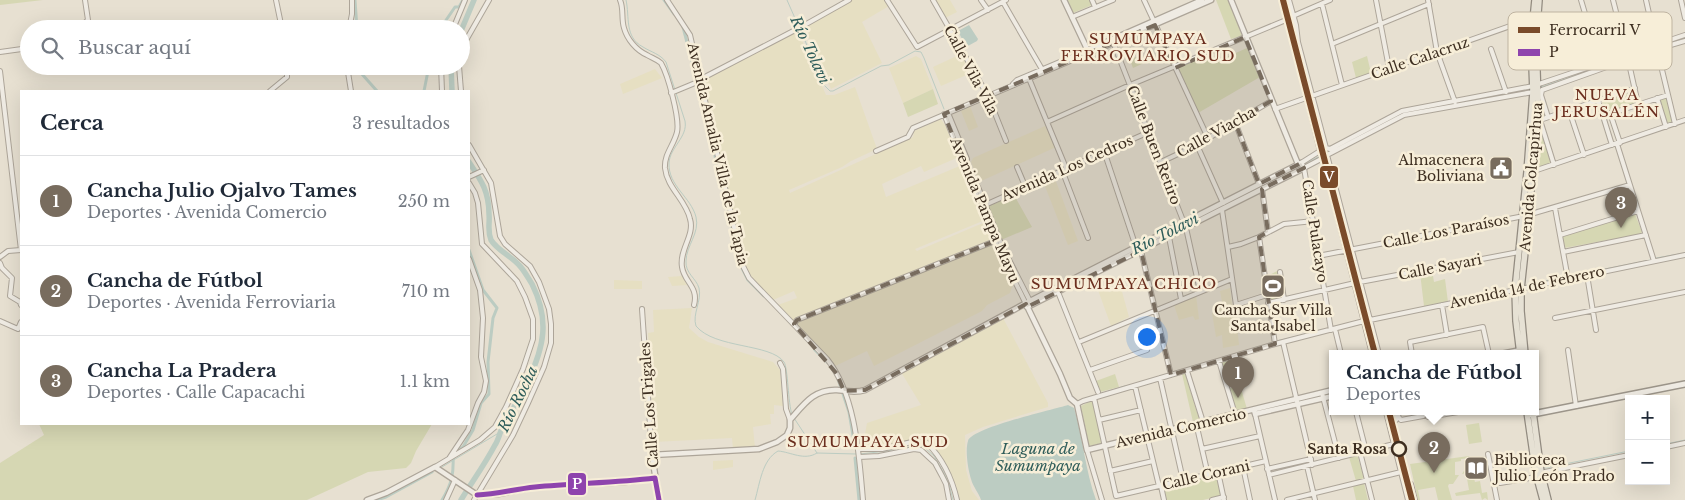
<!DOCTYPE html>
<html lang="es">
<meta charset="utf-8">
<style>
body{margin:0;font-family:"Libre Baskerville",serif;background:#f6f6f7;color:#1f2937}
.controls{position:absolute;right:15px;bottom:15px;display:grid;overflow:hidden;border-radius:0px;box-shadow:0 5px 20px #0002}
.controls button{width:45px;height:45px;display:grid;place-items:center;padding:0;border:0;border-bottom:1px solid #e0e1e3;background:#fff;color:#1f2937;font:25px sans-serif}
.you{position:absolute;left:1146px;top:336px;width:18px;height:18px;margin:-12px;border:4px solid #fff;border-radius:50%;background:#1a73e8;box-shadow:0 0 0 8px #1a73e833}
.badge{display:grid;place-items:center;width:32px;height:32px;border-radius:50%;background:#786c5e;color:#fff;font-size:16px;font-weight:700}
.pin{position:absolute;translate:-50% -41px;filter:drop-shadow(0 1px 2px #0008)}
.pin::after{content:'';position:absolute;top:26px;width:18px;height:15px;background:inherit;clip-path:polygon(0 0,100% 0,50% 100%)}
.popup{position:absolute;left:1329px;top:350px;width:210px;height:65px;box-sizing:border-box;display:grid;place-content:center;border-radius:0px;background:#fff;filter:drop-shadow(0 1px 4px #0005);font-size:16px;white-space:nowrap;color:#747a83}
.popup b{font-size:19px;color:#1f2937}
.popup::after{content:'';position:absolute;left:50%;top:100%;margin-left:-10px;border:10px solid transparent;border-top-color:#fff}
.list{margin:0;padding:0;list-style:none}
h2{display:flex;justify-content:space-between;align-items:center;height:65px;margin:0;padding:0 20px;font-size:21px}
h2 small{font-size:16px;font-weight:400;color:#747a83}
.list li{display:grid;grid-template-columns:32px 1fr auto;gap:15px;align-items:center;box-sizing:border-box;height:90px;padding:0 20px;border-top:1px solid #e0e1e3}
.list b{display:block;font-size:19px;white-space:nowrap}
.list p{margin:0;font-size:16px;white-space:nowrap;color:#747a83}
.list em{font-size:16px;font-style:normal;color:#747a83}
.icon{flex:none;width:28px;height:28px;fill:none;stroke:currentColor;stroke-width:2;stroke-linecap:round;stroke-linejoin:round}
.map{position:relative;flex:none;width:1685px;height:500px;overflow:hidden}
.search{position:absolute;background:#fff;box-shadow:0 5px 20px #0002;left:20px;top:20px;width:450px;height:55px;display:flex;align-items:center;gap:12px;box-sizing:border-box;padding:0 18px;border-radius:28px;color:#747a83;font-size:19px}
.panel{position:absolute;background:#fff;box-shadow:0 5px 20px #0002;left:20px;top:90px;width:450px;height:335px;border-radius:0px}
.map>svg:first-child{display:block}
.farmland{fill:#e6dfc2}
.green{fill:#d6d7b3}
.water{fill:#bcccc2}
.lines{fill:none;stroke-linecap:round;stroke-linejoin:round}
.stream{stroke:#bcccc2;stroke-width:1}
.canal{stroke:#bcccc2;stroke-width:3}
.river{stroke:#bcccc2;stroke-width:5.5}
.minor-casing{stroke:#ada599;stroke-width:6}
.tertiary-casing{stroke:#ada599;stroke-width:7}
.secondary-casing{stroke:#9c958a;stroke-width:8}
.primary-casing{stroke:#928b80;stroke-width:8}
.minor{stroke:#efebe3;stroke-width:4}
.tertiary{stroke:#efebe3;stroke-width:4.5}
.secondary{stroke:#efebe3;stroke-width:5}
.primary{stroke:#e6e1d4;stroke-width:5.5}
.bus-1-casing{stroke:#f7eed8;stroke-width:9}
.bus-1{stroke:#8e44ad;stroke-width:5}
.rail-1-casing{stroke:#f7eed8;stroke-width:10}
.rail-1{stroke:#7a4b2a;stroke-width:6}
.marked{fill:#786c5e;fill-opacity:0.2;stroke:#786c5e;stroke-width:4;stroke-dasharray:10 6;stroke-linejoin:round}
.stop-dot{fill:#f7eed8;stroke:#3d2e20;stroke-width:2.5}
.labels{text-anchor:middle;stroke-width:5;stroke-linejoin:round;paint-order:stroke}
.street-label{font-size:14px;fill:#3d2e20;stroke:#f7eed8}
.poi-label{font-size:14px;fill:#3d2e20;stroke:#f7eed8;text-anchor:end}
.stop-label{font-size:14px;font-weight:bold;fill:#3d2e20;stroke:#f7eed8;text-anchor:end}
.neighbourhood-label{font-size:15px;letter-spacing:1px;fill:#6b2e1e;stroke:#f7eed8}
.water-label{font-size:15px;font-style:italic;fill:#2f5d5a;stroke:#f7eed8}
.key{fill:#f7eed8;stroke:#bfb4a1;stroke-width:1}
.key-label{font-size:14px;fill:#3d2e20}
.line-badge{stroke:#f7eed8;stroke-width:2}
.badge-label{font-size:14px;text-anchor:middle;font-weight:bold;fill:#fff}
</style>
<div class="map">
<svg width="1685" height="500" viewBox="0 0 1685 500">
<rect width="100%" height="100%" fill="#e7e0d1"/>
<path class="farmland" d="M851,0h33l5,6 -27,16 20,41 -51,26 -27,-62z
M935,0h15l7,12 -12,6z
M798,31l28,64h8l21,-8 22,62 -26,12 -9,6 -53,23 1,3 123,-56 1,-6 27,-12 4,6 14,32 -35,15 -3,-6 -39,18 4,13 76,-32 23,55 -70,29 2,2 66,-28 4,2 6,16 -200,80 -15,-16 19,-7 -3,-7 -21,9 -6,-4 -18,-20 -4,-9 -10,-48 -34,-139z
M961,54l10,19 -30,13 -8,-19z
M916,56l5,3 12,30 -30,14 -14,-35z
M655,69l7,9 -39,16 -3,-10z
M970,106l8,21 -9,4 -8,-20z
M1045,126l11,21 -77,35 -8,-20 2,-4z
M1054,176l24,65 -10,4 -25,-64z
M993,244l20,40 -3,9 -23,12 -5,6 -108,55 -7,-15 -32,15 -39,-42 3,-3z
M682,276l5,9 -15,1 -4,-9z
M614,280l28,1v8h-28z
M1107,285l2,7 12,-4 8,29 -18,9 -13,-36z
M1230,288l2,16 3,4 4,37 -16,3 -1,-13 -6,2 -4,-24 11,-6 -3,-16z
M1196,295l3,24 -4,1 -2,-4 -14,4 -5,-15z
M692,308l-3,20 10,9 9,5 65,20 7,8 3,36 -9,-1v9h-4l1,10 -18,3 2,21 -22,1 -1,-11 -78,4 -6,-109 6,-1 -1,-22z
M1003,318l45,85v4l-65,20 -18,8 1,35 6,21 7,9h-21l-15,-40 -15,-17 -13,-2 -34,7 -22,1 -1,-11 7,-4 2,-11 54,-18 -20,-33z
M733,460v7l-20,3v-9z"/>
<path class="green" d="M0,0h43l-43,5z
M1067,0h23l2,5 -19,8z
M1216,0h13l13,36 -11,3z
M1247,48l13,29 -62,36 -20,-45 31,-14 4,9z
M1142,54l4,8 -13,6 -3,-8z
M1367,56l4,17 -15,5 -4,-16z
M933,89l5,15 -30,13 -5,-14z
M1539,89l7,27 -7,3 13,45 -17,5z
M1632,91l3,13 -28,9 -2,-1 -3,-12z
M1667,97l6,24 -5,3 -2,-1 -7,-24z
M1014,195l18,32 -31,13 -13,-30 1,-4z
M1635,214l7,18 -1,2 -77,14 -2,-12z
M1432,270l2,12 11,-3 3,23 -24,4 -4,-33z
M1277,271l4,27 -11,3 -4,-24z
M1232,359l7,24 -9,3 -2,-1 -7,-23z
M1185,373l14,46 -1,2 -5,1 -11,-48z
M1115,374l4,13 -19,5 -4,-11z
M1240,385l7,24 -10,2 -8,-22z
M1091,401h2l9,41v1l-13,3 -8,-40z
M1479,423l3,19 -13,2 -3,-19z
M39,424h393l-16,27 -5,12 -5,5 -38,4 -61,28h-307v-37l44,-28z
M1440,437l3,13 -8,2 -3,-13z
M1357,454l7,24 -8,3 -7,-24z
M1469,456l1,2 -9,1v2l-6,1v13h4l-6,9h-4l-1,2 4,14h-14l-3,-13 -17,3 2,10h-2l-8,-36z
M1472,463l1,3 -6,1 1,4 17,-1v2l-12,3 2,7 5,-1 2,12 5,-1 1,8 -3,-2 -3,2 -2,-7 -24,3 -1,-3 14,-3 -3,-17 -4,1 5,-8z
M1215,475l2,2 4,17 -1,2 -17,4h-38l-1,-13z
M1364,483l4,17h-12l-3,-14z"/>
<path class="water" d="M969,25l9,14 -1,2 -11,6 -8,-16z
M1068,405l6,3c9,30 11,62 22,92h-115c-2,-7 -8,-13 -10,-21 -3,-10 -6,-28 -3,-38 3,-13 84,-31 100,-36z"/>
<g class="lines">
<path class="stream" d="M626,0c4,17 -2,37 17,47 8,5 17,7 23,15l19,59c3,16 -15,26 -16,42 -1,23 22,34 27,54 4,16 -10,29 -10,44 -1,12 10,17 13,27 3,13 -7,26 -3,38 19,23 74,17 88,36 4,6 4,41 8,53
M787,0l11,25
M800,29l24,56 6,6h3l48,-25 8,-1 26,-14 6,1 3,6 20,51
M1541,87l144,-49
M1457,104l73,-14
M949,120l52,128 15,32
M1347,142l57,-29
M1306,163l24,-12
M1258,188l42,-21
M1656,258l29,-5
M1570,276l80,-16
M1539,282l27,-5
M1371,318l139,-29
M1332,327l25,-6
M1277,341l49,-12
M1243,352l26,-8
M1077,401l48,-15
M794,418l23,35
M1666,444l19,-4
M860,454l27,-3 32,-6 6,3 9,8 10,17 5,11 4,16
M442,467l55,-33 5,-6
M1545,468l84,-17
M755,500c5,-17 7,-40 23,-49 13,1 26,10 39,2l39,1"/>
<path class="canal" d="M355,0l2,29
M664,0l10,14
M683,27l13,50
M440,29l15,-22h4l4,-7
M361,66v7l16,18
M424,91l5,-25
M701,97l38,160
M741,266l7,14 16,16
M815,350l13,13
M838,379l3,9
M843,394l6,18 6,35
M855,458l4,42
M377,500l9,-3 46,-25
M442,500c10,-16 12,-27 11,-46l10,-7 10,-17 8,-27 8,-9 -1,-32 5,-44 4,-10 -14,-18 -14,-40"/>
<path class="river" d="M461,31l13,-31
M451,66l1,25
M461,500c11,-18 24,-36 34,-55 4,-6 5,-14 9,-21 9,-14 16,-28 24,-43 16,-34 22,-61 4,-97 -4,-6 -8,-14 -13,-19 -8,-9 -22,-15 -28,-25 -4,-10 -1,-16 -2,-26 0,-23 -8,-34 -20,-52"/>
<g class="minor-casing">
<path id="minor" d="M276,0l6,29
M620,0c4,9 1,18 4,28 3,11 12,22 23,27 5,3 9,4 14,8 7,12 19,56 16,69 -3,13 -13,22 -12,36 2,20 21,32 25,51 5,16 -11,31 -8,48 2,15 17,20 12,38
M667,0l23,35 53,231 6,12 78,81c29,36 32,96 36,141
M887,0l30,47 89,-47
M933,0l55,96 18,45
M981,0l7,10
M1092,0l3,7
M1144,0l64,138
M1289,0l7,25 2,17 28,106 4,1 72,-38 131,-25 152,-51
M1376,0l13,68
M1428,0l9,52 18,50
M1581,0l19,64
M1613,0l14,55
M1646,0l10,45
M1681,0l4,18
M1003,2l40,69
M1322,4l20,81
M1293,16l37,-16
M1072,17l41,-17
M1290,28l30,123 -19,12
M78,29l10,-9 -3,-20
M349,29l3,-15v-14
M453,29l12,-29
M1535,40l82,-23
M1113,42l71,181
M1332,44l97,-40
M461,49l28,-49
M1491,49l15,43
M1657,49l18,75
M0,52l29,-4
M1628,59l10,45
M347,66l4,25
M441,66l1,25
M459,66l2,25
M0,71l21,179
M1028,76l38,92
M699,80l102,-53 48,-27
M1013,84l4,-4 71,-30
M270,91l17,-14v-11
M671,93l29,-12
M1657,98l9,29
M1598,100l14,45
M1275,109l258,-91
M1569,110l15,45
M948,113l19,46
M1610,113l10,30
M944,114l51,127 31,63
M1603,116l65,-21
M1548,117l-7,-22 1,-5 115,-41 28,-8
M1047,122l83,-37 156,-65
M1235,122l24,62
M1617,144l37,117
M469,145l22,38 9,53 5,8 25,22 9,16 10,27 2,15v19l-7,24 -16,36 -15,32 -39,65
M1197,145l26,58
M876,151l32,-14 5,-9 176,-75
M1104,151l32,96
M1161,162l36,-17 74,-44
M1554,165l-14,-45 95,-32
M1017,167l8,19
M1062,170l26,68
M1531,172l154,-52
M469,177l15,-7
M978,187l24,59 28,55
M1262,189l6,43
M985,205l164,-73
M1555,208l13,71
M1222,210l14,95 31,-10
M1186,228l14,63
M1560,235l78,-24
M1169,237l12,62
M1259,237l16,107
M1228,247l13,-3 18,-7 25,-13 30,-3
M1141,251l30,124
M1563,252l83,-17
M1318,256l206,-40 106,-31
M0,257l8,-6 13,-1
M0,263l2,5 10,10 -2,18 10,6 1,3
M1280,272l4,28
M1587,275l9,55
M1360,282l159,-30
M1058,292l40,100
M1268,303l87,-20
M1442,305l5,30
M642,309l10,146
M1555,318l130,-26
M1370,320l315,-65
M0,321l18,8 3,-7
M794,324l3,-4 198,-79
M1335,329l6,25
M1331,330l-27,-162 19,-10 49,196
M1079,342l153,-63
M1283,342l29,123
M1568,350l8,56
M1379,354l-52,-199 77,-40 129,-23
M1412,354l-2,-12 73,-15 6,27
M1219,361l16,53
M780,363l3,6 3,40 4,11
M1090,370l57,-20
M1187,371l16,51
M1160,378l23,102
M1135,386l24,100
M1322,393l17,65
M1094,398l22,98 150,-35
M1077,404l6,-3 192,-57 89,-23
M1356,412l10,39
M1386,412l22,88
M1394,412l2,8
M1397,412l2,6 2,2 22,-4
M1427,412l1,5 30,-5
M1255,414l20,86
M1099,420l42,-10
M1196,423l12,52
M1666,447l19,-4
M858,449h24l34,-8 11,2c16,16 25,35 30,57
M1202,449l58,-13
M1087,450l15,50
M1360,452l12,48
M1488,454l9,46
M450,457l18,-27 10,-27 6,-11 2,-11 -5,-24 2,-39 -3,-28 -11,-31
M859,457l20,-1 35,-7 7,1 14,13 7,13 4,8 3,16
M1307,466l8,34
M435,467l45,-27 15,-13 11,-20 17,-38 10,-30v-20l-8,-22 -8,-16 -35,-37 -4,-41 -3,-10 -6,-10
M1243,467l7,33
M1267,469l44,-10
M1110,471l43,-10
M1218,472l6,28
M1540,473l89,-18
M1269,475l125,-31
M1500,483l36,-6
M1411,484l4,16
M1161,486l3,14
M446,500l9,-20
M1212,500l12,-3
M1287,500l114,-28"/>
</g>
<g class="tertiary-casing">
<path id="tertiary" d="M1064,0l25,53 122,-53
M1231,0l67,164
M1088,50l114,-50
M1027,306l33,68 10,24 7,6 10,46 246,-60
M1501,354l20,-4
M1254,410l1,4 78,-18
M367,500l19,-7 49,-26 42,28 21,-1 35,-7 91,-5 31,-4
M659,500l-7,-45 107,-6 18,-7 10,-7 3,-7v-8c14,-16 24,-31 47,-30 10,1 19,3 28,0l165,-89 271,-138 3,5 -277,139"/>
</g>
<g class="secondary-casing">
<path id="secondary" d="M1528,415l157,-31"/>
</g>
<g class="primary-casing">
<path id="primary" d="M1520,354l-4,-33 -1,-31 12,-118 6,-80 -2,-52 4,-40
M1525,354l-4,-43v-22l8,-74 9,-113 -2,-62 3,-40
M1527,412l9,62 7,26
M1533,412l8,60 7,28"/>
</g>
<use href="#minor" class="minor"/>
<use href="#tertiary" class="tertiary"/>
<use href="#secondary" class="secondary"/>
<use href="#primary" class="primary"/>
<g class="bus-1-casing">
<path id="bus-1" d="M477,495c20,-1 38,-6 58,-8 40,-4 80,-4 120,-9l4,22"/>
</g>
<use href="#bus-1" class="bus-1"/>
<g class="rail-1-casing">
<path id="rail-1" d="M1283,0l92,354
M1389,412l23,88"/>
</g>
<use href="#rail-1" class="rail-1"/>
</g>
<path class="marked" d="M1155,25l20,43 70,-31 26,64 -36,21 24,62 42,-21 3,5 -42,21 6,43 -9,5 16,107 -104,31 -30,-124 -114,56 -1,-3 -161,86 -21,1 -7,-17 -43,-50 3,-4 198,-79 -51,-127z"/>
<defs>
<g id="civic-square" transform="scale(1.25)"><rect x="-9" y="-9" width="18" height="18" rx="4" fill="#786c5e" stroke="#f7eed8"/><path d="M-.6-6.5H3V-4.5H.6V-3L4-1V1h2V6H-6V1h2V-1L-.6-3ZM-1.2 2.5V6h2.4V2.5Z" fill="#fff"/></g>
<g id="stadium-square" transform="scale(1.25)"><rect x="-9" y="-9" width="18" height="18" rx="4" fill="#786c5e" stroke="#f7eed8"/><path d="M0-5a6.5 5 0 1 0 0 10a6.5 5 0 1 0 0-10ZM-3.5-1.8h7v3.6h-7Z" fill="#fff"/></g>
<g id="library-square" transform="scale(1.25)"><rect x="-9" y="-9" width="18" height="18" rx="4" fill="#786c5e" stroke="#f7eed8"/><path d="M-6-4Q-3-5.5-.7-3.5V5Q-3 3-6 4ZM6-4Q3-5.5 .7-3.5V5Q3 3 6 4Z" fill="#fff"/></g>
</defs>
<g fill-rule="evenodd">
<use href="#civic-square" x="1501" y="168"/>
<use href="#stadium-square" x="1273" y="286"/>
<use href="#library-square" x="1476" y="468"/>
</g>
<circle class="stop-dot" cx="1399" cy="449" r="7"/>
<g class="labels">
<g class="street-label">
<text transform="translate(1420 58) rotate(-19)" y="5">Calle Calacruz</text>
<text transform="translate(971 70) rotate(62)" y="5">Calle Vila Vila</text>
<text transform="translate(1216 132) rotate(-29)" y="5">Calle Viacha</text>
<text transform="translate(1154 145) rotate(69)" y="5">Calle Buen Retiro</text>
<text transform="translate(718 154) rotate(77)" y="5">Avenida Amalia Villa de la Tapia</text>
<text transform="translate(1067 168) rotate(-24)" y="5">Avenida Los Cedros</text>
<text transform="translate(1531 177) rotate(-85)" y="5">Avenida Colcapirhua</text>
<text transform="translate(985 210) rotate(67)" y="5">Avenida Pampa Mayu</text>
<text transform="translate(1315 231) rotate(81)" y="5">Calle Pulacayo</text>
<text transform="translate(1446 231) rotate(-11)" y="5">Calle Los Paraísos</text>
<text transform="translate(1440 267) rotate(-11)" y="5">Calle Sayari</text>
<text transform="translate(1527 287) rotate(-12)" y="5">Avenida 14 de Febrero</text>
<text transform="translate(649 405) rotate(-94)" y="5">Calle Los Trigales</text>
<text transform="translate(1181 428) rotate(-13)" y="5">Avenida Comercio</text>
<text transform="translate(1206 475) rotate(-13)" y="5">Calle Corani</text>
</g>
<g class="poi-label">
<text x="1484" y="165">Almacenera<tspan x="1484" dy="16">Boliviana</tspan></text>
<text x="1273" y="315" text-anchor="middle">Cancha Sur Villa<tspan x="1273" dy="16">Santa Isabel</tspan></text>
<text x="1494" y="465" text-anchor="start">Biblioteca<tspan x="1494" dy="16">Julio León Prado</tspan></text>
</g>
<g class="stop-label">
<text x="1387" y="454">Santa Rosa</text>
</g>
<g class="neighbourhood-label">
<text x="1148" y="44">SUMUMPAYA<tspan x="1148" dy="17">FERROVIARIO SUD</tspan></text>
<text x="1607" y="100">NUEVA<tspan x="1607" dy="17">JERUSALÉN</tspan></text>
<text x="1124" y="289">SUMUMPAYA CHICO</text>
<text x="868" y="447">SUMUMPAYA SUD</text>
</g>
<g class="water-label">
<text transform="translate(810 50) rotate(65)" y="5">Río Tolavi</text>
<text transform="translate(1165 234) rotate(-27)" y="5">Río Tolavi</text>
<text transform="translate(518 399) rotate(-64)" y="5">Río Rocha</text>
<text x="1038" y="454">Laguna de<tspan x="1038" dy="17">Sumumpaya</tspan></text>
</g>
</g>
<rect x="1508" y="12" width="164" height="58" rx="8" class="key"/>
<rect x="1518" y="27" width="22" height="6" fill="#7a4b2a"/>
<rect x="1518" y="49" width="22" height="7" fill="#8e44ad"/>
<g class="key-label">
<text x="1549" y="35">Ferrocarril V</text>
<text x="1549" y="57">P</text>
</g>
<g class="line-badge">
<rect x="1319" y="165" width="20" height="24" rx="5" fill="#7a4b2a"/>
<rect x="567" y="472" width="20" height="24" rx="5" fill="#8e44ad"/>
</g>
<g class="badge-label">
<text x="1329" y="182">V</text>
<text x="577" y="489">P</text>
</g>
</svg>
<div class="controls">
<button>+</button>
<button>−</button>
</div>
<div class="you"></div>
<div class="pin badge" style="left:1238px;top:398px">1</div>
<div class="pin badge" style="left:1434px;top:473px">2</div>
<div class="popup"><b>Cancha de Fútbol</b>Deportes</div>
<div class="pin badge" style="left:1621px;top:228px">3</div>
<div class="search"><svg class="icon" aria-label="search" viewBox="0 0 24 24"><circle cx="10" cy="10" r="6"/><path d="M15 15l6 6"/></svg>Buscar aquí</div>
<section class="panel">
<h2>Cerca<small>3 resultados</small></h2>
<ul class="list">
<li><span class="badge">1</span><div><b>Cancha Julio Ojalvo Tames</b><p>Deportes · Avenida Comercio</p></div><em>250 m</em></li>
<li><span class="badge">2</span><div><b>Cancha de Fútbol</b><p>Deportes · Avenida Ferroviaria</p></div><em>710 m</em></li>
<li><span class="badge">3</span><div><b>Cancha La Pradera</b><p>Deportes · Calle Capacachi</p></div><em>1.1 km</em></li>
</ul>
</section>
</div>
